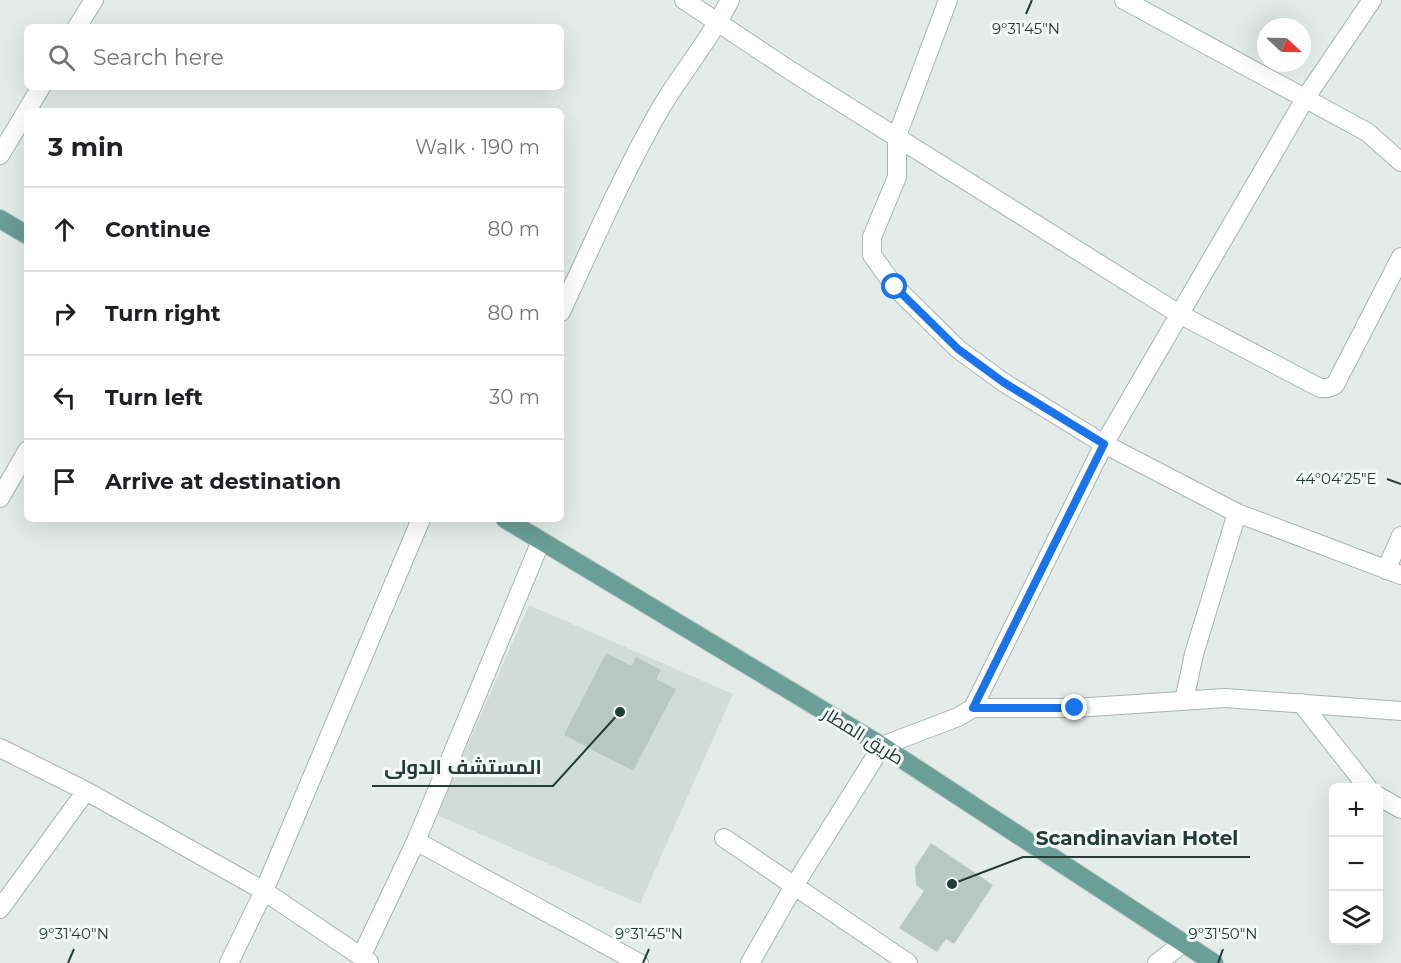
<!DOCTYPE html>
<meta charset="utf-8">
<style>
body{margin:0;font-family:Montserrat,Cairo,sans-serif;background:#f2f2f2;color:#202124}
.controls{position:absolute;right:18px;bottom:18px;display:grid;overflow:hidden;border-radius:9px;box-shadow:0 6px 24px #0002}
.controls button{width:54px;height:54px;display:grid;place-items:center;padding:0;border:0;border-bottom:2px solid #e0e0e0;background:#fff;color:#202124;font:30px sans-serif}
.compass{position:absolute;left:1257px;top:18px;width:54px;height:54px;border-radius:50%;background:#fff;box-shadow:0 6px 24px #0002;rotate:112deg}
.stop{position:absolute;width:18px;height:18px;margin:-14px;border:4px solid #1a73e8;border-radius:50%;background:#fff}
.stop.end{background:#1a73e8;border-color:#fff;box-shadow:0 2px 6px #0008}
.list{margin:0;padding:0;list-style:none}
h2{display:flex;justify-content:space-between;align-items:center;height:78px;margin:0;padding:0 24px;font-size:26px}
h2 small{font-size:20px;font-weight:400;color:#757577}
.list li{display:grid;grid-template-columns:39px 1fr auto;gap:18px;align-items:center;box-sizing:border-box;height:84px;padding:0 24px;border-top:2px solid #e0e0e0}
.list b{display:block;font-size:22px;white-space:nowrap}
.list em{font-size:20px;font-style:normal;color:#757577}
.icon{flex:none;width:33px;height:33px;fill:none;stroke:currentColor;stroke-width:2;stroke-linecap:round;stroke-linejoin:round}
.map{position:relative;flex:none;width:1401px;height:963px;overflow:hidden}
.search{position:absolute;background:#fff;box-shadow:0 6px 24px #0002;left:24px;top:24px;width:540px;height:66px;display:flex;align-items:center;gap:15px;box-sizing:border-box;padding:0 21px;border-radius:9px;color:#757577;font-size:22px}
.panel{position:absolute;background:#fff;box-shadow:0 6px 24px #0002;left:24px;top:108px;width:540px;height:414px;border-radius:9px}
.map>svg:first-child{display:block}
.built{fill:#d1dcd8}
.building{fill:#b8c7c2}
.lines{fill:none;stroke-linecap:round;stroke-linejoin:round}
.minor-casing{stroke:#a6b4b0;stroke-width:20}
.major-casing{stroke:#c1c8c7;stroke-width:20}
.minor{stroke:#fff;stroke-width:18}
.major{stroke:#699f96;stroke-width:18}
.route{stroke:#1a73e8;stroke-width:8}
.ticks{fill:none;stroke:#233c38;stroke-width:2}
.labels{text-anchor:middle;stroke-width:6;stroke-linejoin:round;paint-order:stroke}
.street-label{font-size:18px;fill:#233c38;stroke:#f3f9f6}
.ticks-label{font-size:15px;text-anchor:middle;fill:#233c38;stroke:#f3f9f6;stroke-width:6;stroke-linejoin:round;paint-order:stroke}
.leader{fill:none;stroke:#233c38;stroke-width:2}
.callout-dot{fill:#233c38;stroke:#f3f9f6;stroke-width:2}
.callout-label{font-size:20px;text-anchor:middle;font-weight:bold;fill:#233c38;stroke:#f3f9f6;stroke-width:6;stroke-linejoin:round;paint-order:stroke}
</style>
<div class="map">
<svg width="1401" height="963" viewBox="0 0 1401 963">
<rect width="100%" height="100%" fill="#e3ece9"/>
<path class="built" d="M529,605l204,89 -93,210 -203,-89z"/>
<path class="building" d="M606,653l25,13 5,-9 25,13 -5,9 20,10 -43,82 -69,-36z
M931,843l62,42 -39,59 -8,-5 -9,13 -38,-24 25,-37 -8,-6 -1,-18z"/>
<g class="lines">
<g class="minor-casing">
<path id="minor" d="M684,0l107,71 388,243 141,74h8l7,-3 66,-128
M948,0l-51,136v41l-25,60v18l23,32 63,62 45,33 101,62 133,69 164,62
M1124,0l243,132 34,30
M77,27l17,-27
M0,155l41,-68
M561,312c31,-67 61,-136 98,-201 22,-38 51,-71 71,-111
M0,498l27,-47
M1386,570l15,-34
M1184,701l10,-47 43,-141
M1301,703l67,85
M973,708l131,-264 202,-347 66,-97
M0,748l86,43 178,100 105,71
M1378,796l23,13
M724,838l184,125
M416,841l223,122
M0,909l86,-118
M361,957l55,-116 125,-300
M229,963l35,-72 157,-372
M750,963l44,-77 88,-140 76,-29 15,-9h102l150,-10 176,13
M1157,963l25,-19"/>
</g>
<g class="major-casing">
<path id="major" d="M0,219l27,16
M505,519l377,227 332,217"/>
</g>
<use href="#minor" class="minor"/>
<use href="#major" class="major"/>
</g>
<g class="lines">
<path class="route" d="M895,287l63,62 45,33 101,62 -131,264h102"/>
</g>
<path class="ticks" d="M1026,14l6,-14M1387,479l14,5M68,963l6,-14M643,963l6,-14M1218,963l5,-14"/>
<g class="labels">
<g class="street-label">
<text transform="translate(863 736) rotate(32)" y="6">طريق المطار</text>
</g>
</g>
<g class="ticks-label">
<text x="1026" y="34">9°31'45"N</text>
<text x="1336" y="484">44°04'25"E</text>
<text x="74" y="939">9°31'40"N</text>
<text x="649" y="939">9°31'45"N</text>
<text x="1223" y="939">9°31'50"N</text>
</g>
<path class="leader" d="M620 712L553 786H372M952 884L1023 857H1250"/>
<g class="callout-dot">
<circle cx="620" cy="712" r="6"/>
<circle cx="952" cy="884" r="6"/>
</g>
<g class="callout-label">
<text x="463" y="774">المستشف الدولى</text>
<text x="1137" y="845">Scandinavian Hotel</text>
</g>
</svg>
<div class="controls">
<button>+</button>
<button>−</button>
<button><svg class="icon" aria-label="layers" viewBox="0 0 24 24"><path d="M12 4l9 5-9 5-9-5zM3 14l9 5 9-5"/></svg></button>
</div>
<svg class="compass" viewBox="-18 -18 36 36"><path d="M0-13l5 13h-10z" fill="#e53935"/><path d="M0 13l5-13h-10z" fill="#757577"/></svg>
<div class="stop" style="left:895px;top:287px"></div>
<div class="stop end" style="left:1075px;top:708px"></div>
<div class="search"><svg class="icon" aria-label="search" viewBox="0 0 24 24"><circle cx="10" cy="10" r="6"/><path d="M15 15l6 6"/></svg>Search here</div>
<section class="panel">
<h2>3 min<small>Walk · 190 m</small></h2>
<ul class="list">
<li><svg class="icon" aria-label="ahead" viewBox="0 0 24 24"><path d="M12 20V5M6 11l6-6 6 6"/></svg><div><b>Continue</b></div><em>80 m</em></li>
<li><svg class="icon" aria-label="right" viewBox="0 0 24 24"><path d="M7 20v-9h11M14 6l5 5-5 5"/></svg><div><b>Turn right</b></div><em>80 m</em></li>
<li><svg class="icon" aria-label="left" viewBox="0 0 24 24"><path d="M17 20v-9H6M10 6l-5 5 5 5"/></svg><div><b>Turn left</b></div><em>30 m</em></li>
<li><svg class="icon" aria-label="arrive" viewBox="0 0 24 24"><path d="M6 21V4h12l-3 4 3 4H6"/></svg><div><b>Arrive at destination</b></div></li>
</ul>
</section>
</div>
